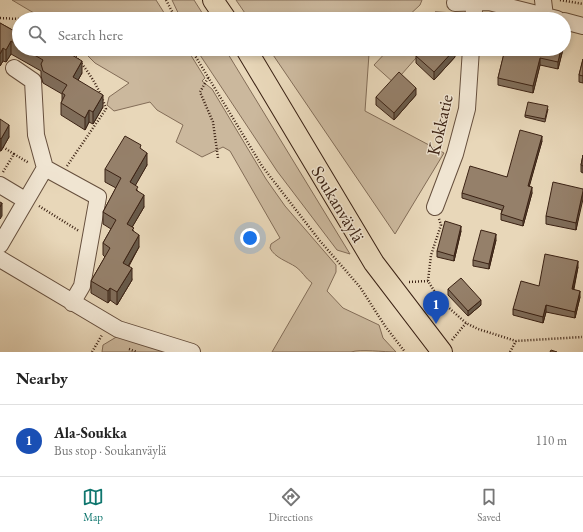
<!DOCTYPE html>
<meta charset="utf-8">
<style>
body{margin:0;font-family:"EB Garamond",serif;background:#f2f2f2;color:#222}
.you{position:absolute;left:250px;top:238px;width:14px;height:14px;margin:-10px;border:3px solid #fff;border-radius:50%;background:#1a73e8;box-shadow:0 0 0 6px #1a73e833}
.badge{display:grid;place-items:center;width:26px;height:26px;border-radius:50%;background:#0f766e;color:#fff;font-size:13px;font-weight:700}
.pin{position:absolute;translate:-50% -33px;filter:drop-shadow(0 1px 2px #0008)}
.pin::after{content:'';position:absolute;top:21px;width:14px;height:12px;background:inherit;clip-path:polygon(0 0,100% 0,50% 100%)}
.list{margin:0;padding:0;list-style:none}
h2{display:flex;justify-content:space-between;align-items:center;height:52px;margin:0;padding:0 16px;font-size:17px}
h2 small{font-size:13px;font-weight:400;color:#767676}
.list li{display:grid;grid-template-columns:26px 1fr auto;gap:12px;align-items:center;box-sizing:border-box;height:72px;padding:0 16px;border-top:1px solid #e0e0e0}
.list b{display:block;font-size:15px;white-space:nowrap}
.list p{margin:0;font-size:13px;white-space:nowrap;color:#767676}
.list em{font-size:13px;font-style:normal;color:#767676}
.icon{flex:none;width:22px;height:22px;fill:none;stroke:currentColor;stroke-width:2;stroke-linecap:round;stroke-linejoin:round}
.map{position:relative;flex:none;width:583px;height:352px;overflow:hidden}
.search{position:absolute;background:#fff;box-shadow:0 2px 6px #0003;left:12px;right:12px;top:12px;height:44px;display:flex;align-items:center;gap:10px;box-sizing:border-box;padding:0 14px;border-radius:22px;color:#767676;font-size:15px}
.sheet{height:124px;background:#fff}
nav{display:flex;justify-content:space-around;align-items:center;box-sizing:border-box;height:56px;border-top:1px solid #e0e0e0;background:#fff;font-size:11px;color:#767676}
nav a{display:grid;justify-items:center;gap:2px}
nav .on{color:#0f766e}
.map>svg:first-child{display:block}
.green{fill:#cbb89d;stroke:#836d58}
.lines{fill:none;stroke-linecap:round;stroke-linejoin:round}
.minor-casing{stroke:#664f3d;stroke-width:18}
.major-casing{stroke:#3b2214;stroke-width:22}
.path{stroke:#3b2214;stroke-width:2.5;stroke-dasharray:1 2;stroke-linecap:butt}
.minor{stroke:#f0e5d2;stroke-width:16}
.major{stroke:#e8d7b9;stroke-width:20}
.wall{fill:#806e5b;stroke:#3b2214}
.shaded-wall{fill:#685a4a;stroke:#3b2214}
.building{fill:#95806a;stroke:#3b2214}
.labels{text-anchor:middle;stroke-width:3;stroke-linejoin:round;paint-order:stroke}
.street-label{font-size:18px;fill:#3b2214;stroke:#f0e5d2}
</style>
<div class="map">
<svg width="583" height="352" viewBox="0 0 583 352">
<rect width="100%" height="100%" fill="#e8d7b9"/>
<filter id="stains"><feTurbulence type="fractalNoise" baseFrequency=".005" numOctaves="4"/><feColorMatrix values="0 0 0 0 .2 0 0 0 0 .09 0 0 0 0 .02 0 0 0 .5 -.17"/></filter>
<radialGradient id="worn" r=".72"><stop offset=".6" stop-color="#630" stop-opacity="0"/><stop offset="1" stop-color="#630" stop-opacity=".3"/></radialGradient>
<path class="green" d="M12,0h144l12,19h-124z
M172,0h22l12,19h-25z
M236,0h186l-2,5 -15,14h-156z
M81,49h106l18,29 -3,3 10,8 54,90 19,27 51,59v7l-9,19 16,17 36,17 4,13 13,14c-12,0 -36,-3 -45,0h-79l40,-69c-7,-5 -10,-12 -16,-16 -9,-6 -21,-9 -26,-19l1,-4 9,-6 -50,-87 -7,-4 -21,10 -26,-15 7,-17 -26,-15 -7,-8 -36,9 -7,-6 2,-8 20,-14 -34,-20z
M196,49h29l125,205 -13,-4 -60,-79z
M269,49h104l-4,5 -4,57 79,42 -49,81z
M389,49h33l1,1 -29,33 -20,-18z
M118,336l53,16h-69l1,-7z"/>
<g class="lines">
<g class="minor-casing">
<path id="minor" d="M543,0l2,16
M455,3l34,-1 68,17
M473,19l2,-17
M564,21l19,5
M45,168l53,29 -16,89 -10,17
M0,185l25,15
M435,207l20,-53 12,-45 4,-60
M0,245l45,-77 -9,-33 -3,-54 -19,-13
M0,259l118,70 74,23"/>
</g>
<g class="major-casing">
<path id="major" d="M213,0l13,19
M246,49l128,214 68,89"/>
</g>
<path class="path" d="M166,0l10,19
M560,0l23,4
M0,18l19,1
M191,49l71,117 58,75 40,46 25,39 20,26
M208,78l-8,14 13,30 5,36
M3,147l11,7
M67,166l39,-57c-7,-23 -21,-44 -38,-60
M3,172l11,-18 15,9
M39,206l40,25
M439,219l2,6 -10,30 -3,26 12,19 26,23 12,6 38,12 66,-4
M409,282l19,-1
M452,340l14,-17
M129,349l8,3
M92,352l10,-17
M510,352l6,-11"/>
<use href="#minor" class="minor"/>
<use href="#major" class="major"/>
</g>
<path class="wall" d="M0,23l16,9 3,-5v22h43l20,24 -4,7 25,27 -10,17 -4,-2 -4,8 -24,-15v-12l1,-2v-7l-19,-11 -2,-7v-5l-30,-17 -5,8 -3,-1 -3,5z
M490,49h73l-5,20 -18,-4 -7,28 -35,-8v-7l6,-24 -14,-3z
M416,56l39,1 -21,23 -18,-17z
M583,59v24l-4,-1v-7z
M416,95l-22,25 -18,-15v-8z
M548,109l-3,13 -20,-5v-2z
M0,119l9,18 -8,14h-1z
M542,141l-13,45 3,7 -9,33 -22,-6v-6l1,-4 -40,-12v-5l45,-16z
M141,149l6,16 -12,20 9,22 -12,20 7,20 -10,19 3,14 -15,25 -7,-5 -2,3 -17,-10v-12l14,-24 -2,-2v-12l8,-14 -8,-5v-12l13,-24 -11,-6v-13z
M583,155v18l-2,-1v-7z
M583,189l-7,41 -30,-6v-8z
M461,231l-7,30 -17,-4v-6z
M496,240l-7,29 -16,-3v-6z
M578,267l-4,22 6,8 -5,21 -29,-6 -3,11 -30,-8v-6l26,-23z
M448,289l33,16 -13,11 -20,-21z"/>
<path class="shaded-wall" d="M11,41v13l-5,8v-12z
M3,48v13l-3,5v-12z
M455,49h1l-1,8 -21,23v-8z
M561,49h2l-5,20v-7z
M540,58v7l-7,28v-7z
M82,61v12l-9,16v-12z
M416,88v7l-22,25v-7z
M103,95v12l-10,17v-12z
M89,110v12l-4,8v-12z
M9,125v12l-8,14v-12z
M542,136v5l-14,50v-5z
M147,153v12l-17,30v-13z
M532,187v6l-9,33v-5z
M583,191v8l-7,31v-7z
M144,195v12l-17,29v-12z
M2,203v13l-2,3v-12z
M461,226v5l-7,30v-5z
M496,234v6l-7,29v-5z
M139,235v12l-16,28v-12z
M578,261v6l-6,28v-6z
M132,268v12l-15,25v-13z
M110,288v12l-2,3v-12z
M580,291v6l-5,21v-6z
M481,300v5l-13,11v-5z
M546,305v7l-3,11v-6z"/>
<path class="building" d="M435,12l23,1 -1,6h-22z
M506,14l25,5h-26z
M25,17l4,2h-5z
M0,23l16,9 3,-5v19l-8,-5 -5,9 -3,-2 -3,6z
M24,49h38l20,12 -9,16 30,18 -10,17 -4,-2 -4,8 -24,-15 4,-8 -3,-2 5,-8 -24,-14 -2,-7 2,-4z
M422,49h33l-21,23 -18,-16z
M505,49h56l-3,13 -18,-4 -7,28 -35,-8z
M583,59v17l-4,-1z
M399,72l17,16 -22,25 -18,-16z
M528,102l20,4 -3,13 -20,-4z
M0,119l9,6 -8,14 -1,-1z
M520,130l22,6 -14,50 4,1 -9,34 -22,-7 3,-8 -42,-13 8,-27 37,11z
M125,136l16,9 -1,3 7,5 -17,29 8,5 -2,3 8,5 -17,29 7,4 -2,2 7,5 -16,28 9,5 -15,24 -7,-4 -2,3 -17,-10 19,-33 -7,-5 13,-23 -13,-8 18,-34 -16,-9z
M583,155v11l-2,-1z
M553,182l30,7v2l-7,32 -30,-7z
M0,202l2,1 -2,4z
M445,221l16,5 -7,30 -17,-5z
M481,230l15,4 -7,30 -16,-4z
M545,254l33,7 -6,28 8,2 -5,21 -29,-7 -3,12 -30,-8 8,-28 18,5z
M461,278l20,22 -13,11 -20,-22z
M551,350l6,2h-7z"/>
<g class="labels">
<g class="street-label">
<text transform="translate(440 125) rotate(-77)" y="6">Kokkatie</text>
<text transform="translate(338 204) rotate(59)" y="6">Soukanväylä</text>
</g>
</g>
<rect width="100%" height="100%" filter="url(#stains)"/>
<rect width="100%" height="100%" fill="url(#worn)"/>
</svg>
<div class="you"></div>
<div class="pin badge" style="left:436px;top:324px;background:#1a4fb4">1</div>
<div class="search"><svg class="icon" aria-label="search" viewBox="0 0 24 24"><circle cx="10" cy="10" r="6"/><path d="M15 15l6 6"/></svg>Search here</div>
</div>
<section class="sheet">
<h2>Nearby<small></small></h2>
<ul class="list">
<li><span class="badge" style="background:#1a4fb4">1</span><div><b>Ala-Soukka</b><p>Bus stop · Soukanväylä</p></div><em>110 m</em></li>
</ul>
</section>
<nav>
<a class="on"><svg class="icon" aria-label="map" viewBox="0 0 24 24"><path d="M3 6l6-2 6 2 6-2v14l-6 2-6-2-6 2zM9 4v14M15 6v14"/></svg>Map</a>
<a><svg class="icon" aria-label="directions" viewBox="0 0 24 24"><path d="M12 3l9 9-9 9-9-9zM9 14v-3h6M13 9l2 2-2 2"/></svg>Directions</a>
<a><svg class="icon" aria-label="saved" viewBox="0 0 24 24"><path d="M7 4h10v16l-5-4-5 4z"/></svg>Saved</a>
</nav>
